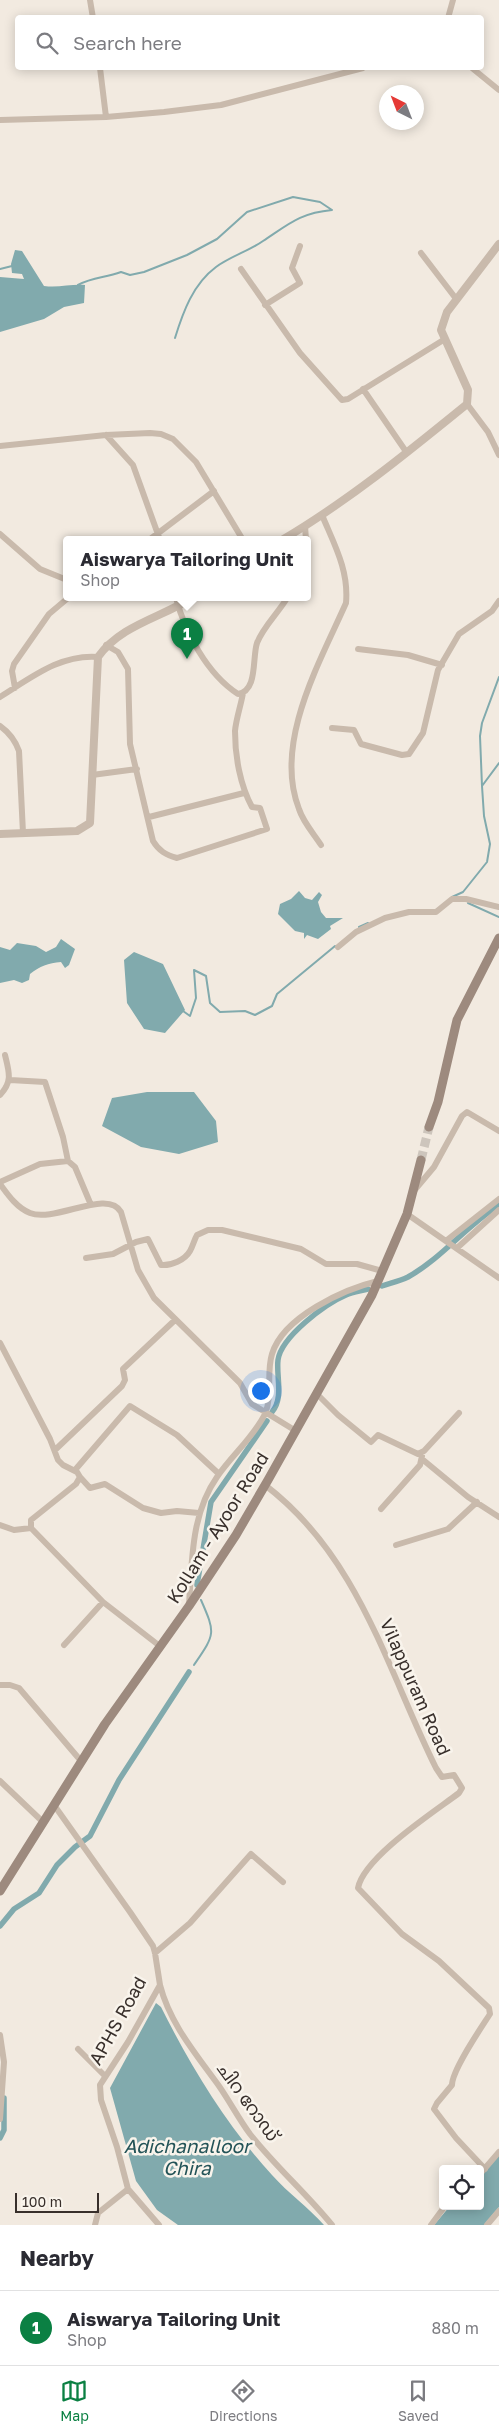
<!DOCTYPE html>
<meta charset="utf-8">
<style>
body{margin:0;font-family:"Golos Text","Noto Sans Malayalam",sans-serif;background:#f7f7f7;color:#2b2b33}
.controls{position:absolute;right:15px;bottom:15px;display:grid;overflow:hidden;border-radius:5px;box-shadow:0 2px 12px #0003}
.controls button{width:45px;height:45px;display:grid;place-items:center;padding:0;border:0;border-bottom:1px solid #e1e1e2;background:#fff;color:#2b2b33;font:25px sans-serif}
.compass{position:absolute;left:379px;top:85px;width:45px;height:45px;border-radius:50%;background:#fff;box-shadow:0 2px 12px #0003;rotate:318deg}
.scale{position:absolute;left:15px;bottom:12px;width:84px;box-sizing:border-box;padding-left:5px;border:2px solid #382f2b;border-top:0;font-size:14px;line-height:18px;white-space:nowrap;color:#382f2b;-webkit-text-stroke:4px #f9f4ec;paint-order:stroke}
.you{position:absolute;left:260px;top:1390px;width:18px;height:18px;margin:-12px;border:4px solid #fff;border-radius:50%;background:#1a73e8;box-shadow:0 0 0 8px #1a73e833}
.badge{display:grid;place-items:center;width:32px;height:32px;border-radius:50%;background:#0b8043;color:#fff;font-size:16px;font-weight:700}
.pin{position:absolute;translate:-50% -41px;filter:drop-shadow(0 1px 2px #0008)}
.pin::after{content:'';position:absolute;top:26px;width:18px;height:15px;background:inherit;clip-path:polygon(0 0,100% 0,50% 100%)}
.popup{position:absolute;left:63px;top:536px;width:248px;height:65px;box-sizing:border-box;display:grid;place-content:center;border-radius:5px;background:#fff;filter:drop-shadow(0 1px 4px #0005);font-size:16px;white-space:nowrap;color:#7c7c81}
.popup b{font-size:19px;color:#2b2b33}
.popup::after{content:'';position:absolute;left:50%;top:100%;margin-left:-10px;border:10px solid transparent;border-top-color:#fff}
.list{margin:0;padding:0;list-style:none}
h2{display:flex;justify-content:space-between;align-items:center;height:65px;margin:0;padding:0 20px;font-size:21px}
h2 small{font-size:16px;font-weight:400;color:#7c7c81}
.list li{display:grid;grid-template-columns:32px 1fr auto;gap:15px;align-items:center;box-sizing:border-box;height:75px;padding:0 20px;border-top:1px solid #e1e1e2}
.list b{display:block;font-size:19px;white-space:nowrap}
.list p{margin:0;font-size:16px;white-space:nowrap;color:#7c7c81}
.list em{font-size:16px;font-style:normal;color:#7c7c81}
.icon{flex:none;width:28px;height:28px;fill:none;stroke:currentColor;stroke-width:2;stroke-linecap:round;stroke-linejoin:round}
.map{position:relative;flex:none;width:499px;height:2225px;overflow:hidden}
.search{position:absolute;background:#fff;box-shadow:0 2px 12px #0003;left:15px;right:15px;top:15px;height:55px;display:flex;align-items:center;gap:12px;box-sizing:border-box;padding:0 18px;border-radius:5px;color:#7c7c81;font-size:19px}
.sheet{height:140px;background:#fff}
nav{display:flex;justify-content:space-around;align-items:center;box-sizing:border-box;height:70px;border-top:1px solid #e1e1e2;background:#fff;font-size:14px;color:#7c7c81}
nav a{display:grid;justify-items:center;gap:2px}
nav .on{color:#0b8043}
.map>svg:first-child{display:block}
.water{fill:#81aaad}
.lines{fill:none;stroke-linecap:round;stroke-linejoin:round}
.stream{stroke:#81aaad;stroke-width:2}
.canal{stroke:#81aaad;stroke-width:5.5}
.secondary-tunnel{stroke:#cdc5bc;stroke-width:9;stroke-dasharray:9 4.5;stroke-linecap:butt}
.minor{stroke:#c9baac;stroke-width:6}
.tertiary{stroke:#c9baac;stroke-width:8}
.secondary{stroke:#9d8a7e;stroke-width:9}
.labels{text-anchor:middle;stroke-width:5;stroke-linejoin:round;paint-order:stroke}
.street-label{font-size:18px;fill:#382f2b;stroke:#f9f4ec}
.water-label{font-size:19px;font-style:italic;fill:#235357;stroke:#f9f4ec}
</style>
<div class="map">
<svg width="499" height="2225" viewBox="0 0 499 2225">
<rect width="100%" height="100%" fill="#f2eae0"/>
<path class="water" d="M15,250l7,1 22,35c14,2 27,-2 41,-1l-1,18 -20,4 -20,12 -44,13v-55l24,2 -2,-5 -10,-1 -1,-9z
M299,891l6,7 7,2 7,-8 3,3 -4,7 3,10 5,6h17l-13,8 1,3 -13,10 -11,-4 -3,4v-6l-9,-2 -17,-17 2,-10 11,-5z
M61,939l14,10 -6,16 -4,3 -4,-6c-13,1 -21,4 -31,12l-1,6 -7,3 -8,-3 -14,3v-36l10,3 7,-7 19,3 10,6 10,-5z
M134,952l29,12 22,46 -20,23 -21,-4 -17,-26 -3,-43z
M147,1092h47l22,29 2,21 -39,12 -38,-7 -39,-21 10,-28z
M156,2003l5,4c30,60 66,119 111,168 16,18 36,32 52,50h-146l-21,-15 -21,-29 -26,-93z
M499,2154v53l-15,18h-50l16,-19h30v-32z"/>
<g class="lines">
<path class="stream" d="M0,269l12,-3
M78,285c15,-8 27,-7 43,-13l9,3 14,-3 43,-17 30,-16 30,-27 46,-15 27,5 12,8c-32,3 -43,14 -69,31 -14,10 -32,15 -47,26 -23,17 -33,45 -41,71
M482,786l-2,-50 2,-13 17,-46
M452,897l11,-5 24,-30 3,-18 -6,-28 -2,-30 17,-23
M468,903l31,14
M359,927l9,-4
M183,1011l7,5 6,-18 -2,-28 12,6 4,27 10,9 25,-1 10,4 17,-9 5,-12 58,-48
M194,1665c21,-31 22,-31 7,-65"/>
<path class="canal" d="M382,1286c9,-3 18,-5 26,-9 34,-19 58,-51 91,-72
M272,1412c12,-14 4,-36 6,-52 3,-23 47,-56 68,-65 7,-3 15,-4 22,-6
M197,1585l14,-83 56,-81
M0,1926l14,-17 25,-16 18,-28 18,-18 15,-11 29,-56 70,-108
M0,2138l4,-8v-32"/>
<path class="secondary-tunnel" d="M421,1160l8,-33"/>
<path class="minor" d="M90,0l3,18
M448,18l5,-18
M100,68l6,49
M472,68l27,22
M0,120l106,-3 58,-5 57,-7 142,-37
M421,253l36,47
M241,269l59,84 42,47 6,-1 97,-60
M265,305l35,-22 -8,-15 8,-22
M363,389l44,64
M467,404l21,28 11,23
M106,435l27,30 27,75
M0,446l106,-11 44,-2 11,1 12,5 23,23 47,78
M305,526l1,14
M0,534l40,35 27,11
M149,540l65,-49
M176,598c9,34 31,76 62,96 20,-3 14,-36 19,-51 6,-16 22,-31 30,-45
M106,645l12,7 10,17 2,75 23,97c6,10 13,14 24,17l90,-29 -7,-21 -8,-1c-12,-22 -17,-51 -17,-76 1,-12 6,-26 8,-38
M358,649l50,6 34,10
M15,688l-3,-17 2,-7 35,-50 19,-16
M0,697c31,-19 60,-43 98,-40
M0,726c10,7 15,14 19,25l4,82
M332,728l22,2 7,14 41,11 7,-1 14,-21 15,-63 21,-36 33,-23 7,-10
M92,775l45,-6
M149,817l95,-24
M321,845c-7,-11 -18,-23 -22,-36 -26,-66 21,-147 47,-206 3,-33 -12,-59 -24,-88
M338,947l18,-15 29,-14 24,-6h27l16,-13h14l33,8
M10,1080l35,2 18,55 5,24
M0,1095c13,-14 9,-23 5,-40
M0,1182l40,-18 28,-3 7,6 16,38
M0,1184c8,11 17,24 30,29 25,10 78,-25 91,-1l17,58 16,28 86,85 12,21 44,27
M413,1192l21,-25 28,-51 5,-4 32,19
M407,1214l92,64
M447,1240l52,-41
M457,1248l42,-38
M86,1258l27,-4 23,-12 12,-3 13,26c10,1 24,-5 29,-14 3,-5 4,-11 7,-16l11,-5h14l79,19 25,15h31l25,7
M0,1343l50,96 8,21 5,5 14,7 3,5 -4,7 -45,36v8l72,74 58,45
M317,1394l21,21 33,27 7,-7 40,19 6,-3 35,-38
M55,1450l67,-64 3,-6 -2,-11 52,-49
M422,1459l46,38 31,20
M75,1470l55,-64 47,29 42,39
M80,1477l10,11 15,-4 38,24 18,5 16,-2 22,2
M265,1485c94,72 121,182 171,283l6,9 12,-2 8,13 -3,5c-25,19 -95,64 -101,95l44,46 37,27 50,47 1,6c-9,14 -38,56 -38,71l-15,18 -3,6 22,29 29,31
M381,1509l39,-44 2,-9
M0,1525l14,5 17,-2
M396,1545l52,-16 29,-27
M189,1605c3,-44 2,-91 28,-128 15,-22 36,-39 48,-63 8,-19 1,-41 7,-60 11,-37 72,-65 106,-73
M64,1645l39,-43
M0,1685h10l9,3 62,73
M0,1781l43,41
M54,1805l76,107 23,34 2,7 5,32 -32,57 -28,43 1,15 16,47 11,42
M155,1953l35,-30 61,-69 32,28
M160,1985c10,39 36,69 59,101 11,16 20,33 31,48 25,32 56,59 82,91
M0,2035l4,27 -4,57
M78,2049l27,27
M480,2174l19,-22
M95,2225l3,-12 30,-24 31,36
M431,2225l14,-19
M487,2225l12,-14"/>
<path class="tertiary" d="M282,540c66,-39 126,-88 185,-136l1,-14 -27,-60 6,-18 52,-68
M0,834l77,-3 13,-8 8,-166c23,-32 62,-39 94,-59"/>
<path class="secondary" d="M429,1127l9,-25 19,-82 42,-82
M0,1891l105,-167 84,-118 47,-71 32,-55 104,-185 35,-81 14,-54"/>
</g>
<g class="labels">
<g class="street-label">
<text transform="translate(218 1528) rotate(-58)" y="6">Kollam - Ayoor Road</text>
<text transform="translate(415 1687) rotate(66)" y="6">Vilappuram Road</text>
<text transform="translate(118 2021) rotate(-61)" y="6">APHS Road</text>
<text transform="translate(248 2102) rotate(54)" y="6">ചിറ റോഡ്</text>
</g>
<g class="water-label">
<text x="187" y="2153">Adichanalloor<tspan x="187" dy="22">Chira</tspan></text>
</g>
</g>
</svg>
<div class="controls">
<button><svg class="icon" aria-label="locate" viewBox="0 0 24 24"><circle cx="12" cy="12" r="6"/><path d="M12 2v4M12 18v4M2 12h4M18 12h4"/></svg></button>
</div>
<svg class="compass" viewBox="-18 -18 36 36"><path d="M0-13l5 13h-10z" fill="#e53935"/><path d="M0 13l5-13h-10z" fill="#7c7c81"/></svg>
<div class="scale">100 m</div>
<div class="you"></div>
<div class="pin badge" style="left:187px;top:659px">1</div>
<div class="popup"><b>Aiswarya Tailoring Unit</b>Shop</div>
<div class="search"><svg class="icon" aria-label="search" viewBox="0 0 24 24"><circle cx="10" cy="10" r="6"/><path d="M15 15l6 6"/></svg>Search here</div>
</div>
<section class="sheet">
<h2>Nearby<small></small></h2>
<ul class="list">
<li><span class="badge">1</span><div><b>Aiswarya Tailoring Unit</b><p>Shop</p></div><em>880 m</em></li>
</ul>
</section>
<nav>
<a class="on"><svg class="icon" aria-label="map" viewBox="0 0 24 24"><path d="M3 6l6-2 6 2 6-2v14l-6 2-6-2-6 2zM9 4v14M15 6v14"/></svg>Map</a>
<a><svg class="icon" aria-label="directions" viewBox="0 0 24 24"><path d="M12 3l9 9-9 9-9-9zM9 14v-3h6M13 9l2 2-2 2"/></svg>Directions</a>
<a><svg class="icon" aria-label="saved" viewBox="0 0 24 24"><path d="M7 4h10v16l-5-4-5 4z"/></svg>Saved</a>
</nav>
